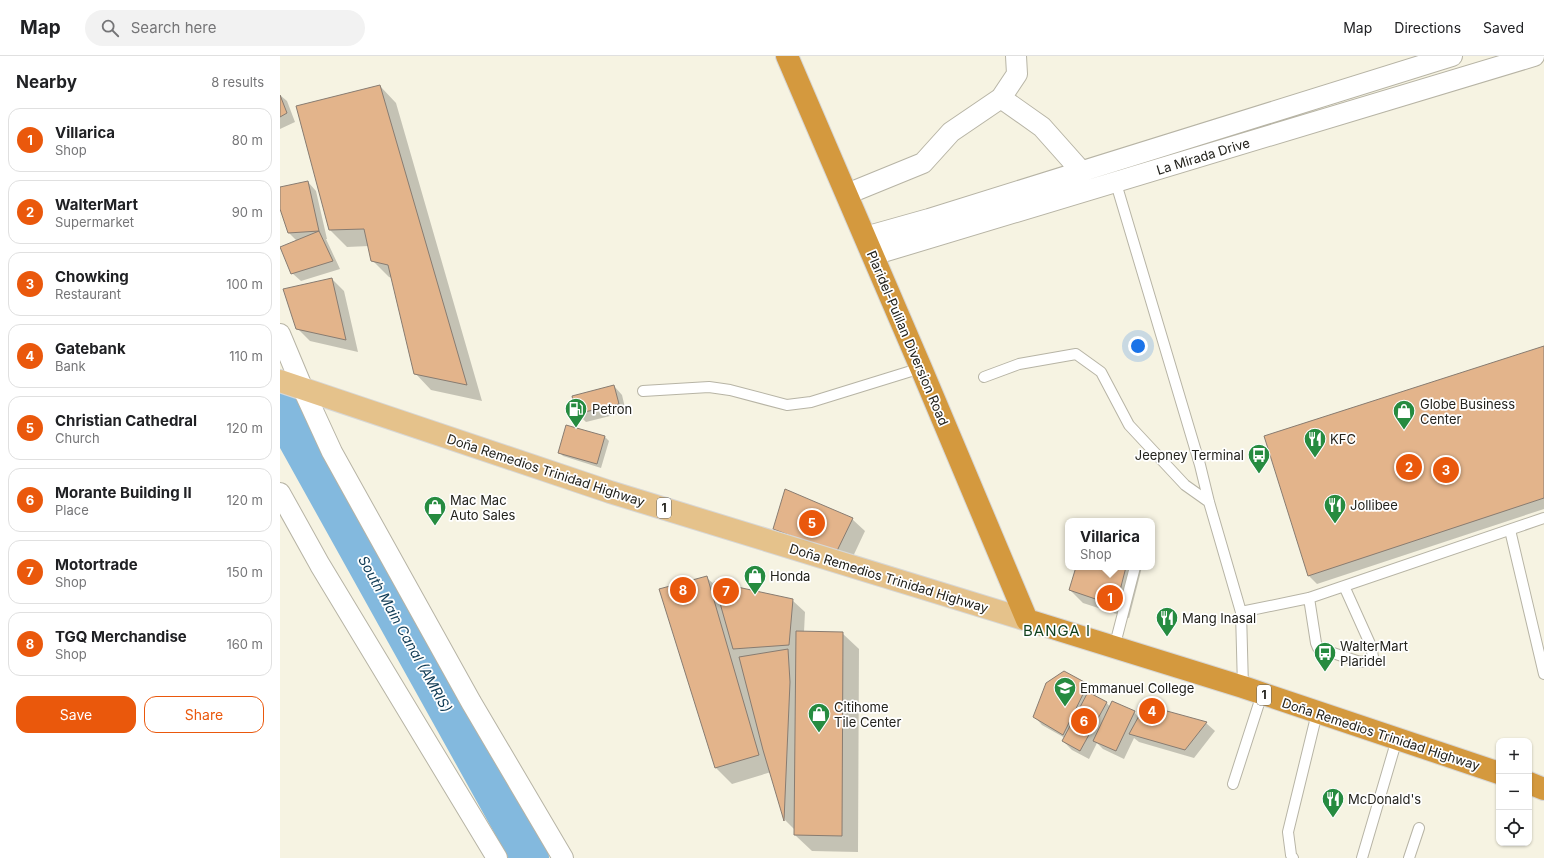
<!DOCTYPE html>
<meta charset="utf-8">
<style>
body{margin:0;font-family:Inter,sans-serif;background:#f2f2f2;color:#202124}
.controls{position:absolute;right:12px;bottom:12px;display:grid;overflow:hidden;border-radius:8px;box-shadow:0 1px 3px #0004}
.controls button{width:36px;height:36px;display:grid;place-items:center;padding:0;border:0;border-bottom:1px solid #e0e0e0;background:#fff;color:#202124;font:20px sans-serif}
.you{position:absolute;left:858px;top:290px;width:14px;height:14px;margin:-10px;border:3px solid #fff;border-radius:50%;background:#1a73e8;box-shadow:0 0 0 6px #1a73e833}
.badge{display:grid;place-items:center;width:26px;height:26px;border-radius:50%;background:#ea580c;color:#fff;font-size:13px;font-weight:700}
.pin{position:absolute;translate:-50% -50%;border:2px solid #fff;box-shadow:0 1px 4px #0006}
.popup{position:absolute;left:785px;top:462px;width:90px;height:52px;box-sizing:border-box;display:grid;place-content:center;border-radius:8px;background:#fff;filter:drop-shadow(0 1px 3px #0005);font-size:13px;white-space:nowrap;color:#757577}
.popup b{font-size:15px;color:#202124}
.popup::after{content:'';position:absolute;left:50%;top:100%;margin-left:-8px;border:8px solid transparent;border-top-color:#fff}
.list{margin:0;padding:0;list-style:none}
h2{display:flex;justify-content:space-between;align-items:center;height:52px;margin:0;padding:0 16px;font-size:17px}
h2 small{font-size:13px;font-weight:400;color:#757577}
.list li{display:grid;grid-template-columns:26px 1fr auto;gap:12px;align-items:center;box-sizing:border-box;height:64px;margin:0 8px 8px;padding:0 8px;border:1px solid #e0e0e0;border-radius:12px}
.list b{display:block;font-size:15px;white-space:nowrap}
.list p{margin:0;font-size:13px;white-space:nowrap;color:#757577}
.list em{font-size:13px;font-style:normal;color:#757577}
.actions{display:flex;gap:8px;padding:12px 16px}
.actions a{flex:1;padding:9px 0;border:1px solid #ea580c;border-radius:12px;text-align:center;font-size:14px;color:#ea580c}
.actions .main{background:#ea580c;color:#fff}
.icon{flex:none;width:22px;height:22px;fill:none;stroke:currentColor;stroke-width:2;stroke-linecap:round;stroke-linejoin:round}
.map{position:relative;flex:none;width:1264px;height:802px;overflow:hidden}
header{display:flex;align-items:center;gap:24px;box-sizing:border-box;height:56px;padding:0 20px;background:#fff;border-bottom:1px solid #e0e0e0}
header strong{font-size:19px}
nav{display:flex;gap:22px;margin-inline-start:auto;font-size:14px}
.search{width:280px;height:36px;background:#f2f2f2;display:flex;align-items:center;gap:10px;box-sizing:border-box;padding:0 14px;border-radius:22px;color:#757577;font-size:15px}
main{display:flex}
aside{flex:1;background:#fff}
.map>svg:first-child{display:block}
.shadow{fill:#0003}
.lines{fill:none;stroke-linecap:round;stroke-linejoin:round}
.river{stroke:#83b9de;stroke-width:38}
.building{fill:#e3b48b;stroke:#887c71}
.lane-casing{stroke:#b7b4a5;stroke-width:12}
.street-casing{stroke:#b7b4a5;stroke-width:22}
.primary-casing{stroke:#d7d7d6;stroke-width:24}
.highway-casing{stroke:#d7d7d6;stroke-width:24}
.lane{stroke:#fff;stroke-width:10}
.street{stroke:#fff;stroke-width:20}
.primary{stroke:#e5c28b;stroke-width:22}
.highway{stroke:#d4993e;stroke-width:22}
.labels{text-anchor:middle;stroke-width:3.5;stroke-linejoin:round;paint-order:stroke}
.shield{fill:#fff;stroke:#656460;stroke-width:1}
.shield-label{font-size:12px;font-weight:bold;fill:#23221c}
.street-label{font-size:13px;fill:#23221c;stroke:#fff}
.poi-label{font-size:13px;fill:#23221c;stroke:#fff;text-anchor:start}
.water-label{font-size:14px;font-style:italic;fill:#0f3b55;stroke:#fff}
.quarter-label{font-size:15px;letter-spacing:1px;fill:#0f3f1b;stroke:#fff}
</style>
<header>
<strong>Map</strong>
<div class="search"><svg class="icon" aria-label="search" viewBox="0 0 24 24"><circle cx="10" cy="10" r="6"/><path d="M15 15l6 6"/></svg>Search here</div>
<nav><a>Map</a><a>Directions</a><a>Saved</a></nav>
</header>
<main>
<aside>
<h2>Nearby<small>8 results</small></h2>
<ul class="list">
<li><span class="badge">1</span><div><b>Villarica</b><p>Shop</p></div><em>80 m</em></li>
<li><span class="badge">2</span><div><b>WalterMart</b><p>Supermarket</p></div><em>90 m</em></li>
<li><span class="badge">3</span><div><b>Chowking</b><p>Restaurant</p></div><em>100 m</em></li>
<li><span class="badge">4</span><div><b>Gatebank</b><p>Bank</p></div><em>110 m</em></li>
<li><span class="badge">5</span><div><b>Christian Cathedral</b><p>Church</p></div><em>120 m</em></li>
<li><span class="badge">6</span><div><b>Morante Building II</b><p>Place</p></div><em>120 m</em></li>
<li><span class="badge">7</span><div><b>Motortrade</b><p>Shop</p></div><em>150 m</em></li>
<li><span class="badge">8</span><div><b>TGQ Merchandise</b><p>Shop</p></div><em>160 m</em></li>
</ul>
<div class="actions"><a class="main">Save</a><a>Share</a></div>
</aside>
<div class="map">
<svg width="1264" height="802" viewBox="0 0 1264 802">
<rect width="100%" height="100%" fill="#f6f3e2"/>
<path class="shadow" d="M100,30l16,17 86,298 -51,-11 -16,-17 -23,-95 -3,-1 -17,-17 -3,-14 -22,1 -17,-17z
M0,39l7,6 8,21 -15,7z
M28,126l8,9 11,48h-1l14,30 -39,12 -9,-8 5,-32 -8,-8 -9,-27v-18z
M52,223l12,12 14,61 -48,-11 -13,-13z
M1264,291v162l-227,75 -8,-8z
M334,330l8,9 4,17 -40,10 -9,-9z
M287,370l38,11 4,4 -8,27 -38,-12 -4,-4z
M572,463l13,12 -16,34 -62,-24 -13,-13z
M797,511h65l-13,51 -46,-15 -13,-13z
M426,521l11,10 75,13 13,12 -1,20 38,1 17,16 -1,203 -46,-1 -17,-16v-5l-10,-10 -14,-48 -39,12 -16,-16z
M807,629l9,9 -1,2 11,6 4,5 24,5 5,6 67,5 9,8 -21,27 -55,-16 -5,-4 -10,21 -21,-10 -6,-6 -8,16 -17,-9 -9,-9 2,-3 -23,-13 -8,-9z"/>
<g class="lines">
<path class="river" d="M0,353l250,449"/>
</g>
<path class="building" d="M100,29l87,300 -53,-11 -26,-109 -17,-4 -7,-32 -35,1 -33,-124z
M0,39l7,18 -7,4z
M28,125l11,50 -31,2 -8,-24v-22z
M39,175l14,30 -42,13 -11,-27z
M52,222l14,62 -50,-11 -13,-40z
M1264,290v152l-236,78 -44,-140z
M334,329l5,19 -43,10 -4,-18z
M286,369l39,11 -8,28 -39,-11z
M505,433l68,29 -17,35 -63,-24z
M796,511h50l-10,39 -47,-16z
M427,520l52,179 -44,13 -56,-179z
M434,526l79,17 -4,46 -56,4z
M516,575l47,1 -1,204 -48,-1z
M508,593l2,33 -6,139 -21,-71 -24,-93z
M784,615l24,13 -25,51 -30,-18 13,-34z
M808,636l19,10 -27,49 -18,-10z
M832,645l23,10 -19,40 -23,-10z
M865,649l62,17 -22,28 -56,-16z"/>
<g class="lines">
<g class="lane-casing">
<path id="lane" d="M835,124l85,285 9,37 32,110 2,75
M704,321l35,-13 57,-10 25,18 28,53 56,60 24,17
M363,335l66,-4 21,3 57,15 24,-3 110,-34
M1230,474l34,144
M1029,542l7,45 2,5 42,14 7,-1 6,-4 -2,-11 -27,-60
M961,556l68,-14 235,-80
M834,592l21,-81
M953,728l29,-90
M1013,802l-2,-3 -3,-23 29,-119
M1082,802l35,-119
M1129,802l10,-30"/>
</g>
<g class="street-casing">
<path id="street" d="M721,42l41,29 40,45
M567,138l76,-31 28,-31 50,-34 16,-24 -1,-18
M585,181l64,-18 523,-163
M593,199l661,-199
M0,278l23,55 29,63 139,250 92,156
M0,437l40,72 177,293"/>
</g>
<g class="primary-casing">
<path id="primary" d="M0,325l330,111 417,128"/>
</g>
<g class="highway-casing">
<path id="highway" d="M507,0l134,312 106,252 216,67 256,86
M1249,727l15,6"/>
</g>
<use href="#lane" class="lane"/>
<use href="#street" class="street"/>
<use href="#primary" class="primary"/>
<use href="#highway" class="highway"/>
</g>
<defs>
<g id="fuel-pin" transform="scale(1.15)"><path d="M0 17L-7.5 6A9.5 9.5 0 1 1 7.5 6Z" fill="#268b40" stroke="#fff"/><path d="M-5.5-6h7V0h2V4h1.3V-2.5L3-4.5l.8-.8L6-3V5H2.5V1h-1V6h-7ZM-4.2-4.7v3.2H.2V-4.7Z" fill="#fff"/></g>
<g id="shop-pin" transform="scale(1.15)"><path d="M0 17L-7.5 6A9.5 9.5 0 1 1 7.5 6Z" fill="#268b40" stroke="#fff"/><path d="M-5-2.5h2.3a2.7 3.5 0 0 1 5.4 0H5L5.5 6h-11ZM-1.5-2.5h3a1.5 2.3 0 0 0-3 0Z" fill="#fff"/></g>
<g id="restaurant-pin" transform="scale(1.15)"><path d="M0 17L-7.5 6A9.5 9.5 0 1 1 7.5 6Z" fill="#268b40" stroke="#fff"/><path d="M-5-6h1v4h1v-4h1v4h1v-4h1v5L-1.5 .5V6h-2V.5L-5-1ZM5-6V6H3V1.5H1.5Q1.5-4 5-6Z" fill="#fff"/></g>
<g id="bus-pin" transform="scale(1.15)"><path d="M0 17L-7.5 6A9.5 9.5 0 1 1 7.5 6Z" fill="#268b40" stroke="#fff"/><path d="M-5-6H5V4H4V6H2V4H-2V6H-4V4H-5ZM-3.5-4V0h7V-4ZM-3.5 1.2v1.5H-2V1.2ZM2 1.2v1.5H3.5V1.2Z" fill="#fff"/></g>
<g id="university-pin" transform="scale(1.15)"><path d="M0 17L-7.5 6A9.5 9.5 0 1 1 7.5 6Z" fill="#268b40" stroke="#fff"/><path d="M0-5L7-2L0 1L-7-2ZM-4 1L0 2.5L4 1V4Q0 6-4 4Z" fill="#fff"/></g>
</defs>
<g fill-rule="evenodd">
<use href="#fuel-pin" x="296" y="353"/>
<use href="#shop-pin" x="1124" y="355"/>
<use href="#restaurant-pin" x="1035" y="383"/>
<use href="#bus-pin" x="979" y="399"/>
<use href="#restaurant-pin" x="1055" y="449"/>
<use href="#shop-pin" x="155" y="451"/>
<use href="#shop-pin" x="475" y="520"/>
<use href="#restaurant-pin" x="887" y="562"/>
<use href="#bus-pin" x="1045" y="597"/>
<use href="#university-pin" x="785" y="632"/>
<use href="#shop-pin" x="539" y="658"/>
<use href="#restaurant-pin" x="1053" y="743"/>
</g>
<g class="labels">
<g class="shield">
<rect x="377" y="442" width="14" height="20" rx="3"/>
<rect x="977" y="629" width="14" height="20" rx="3"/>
</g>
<g class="shield-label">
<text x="384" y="456">1</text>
<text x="984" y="643">1</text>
</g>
<g class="street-label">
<text transform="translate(923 100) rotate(-17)" y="5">La Mirada Drive</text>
<text transform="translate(628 282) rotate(67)" y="5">Plaridel-Pulilan Diversion Road</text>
<text transform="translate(266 414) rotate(18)" y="5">Doña Remedios Trinidad Highway</text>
<text transform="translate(609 522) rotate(17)" y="5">Doña Remedios Trinidad Highway</text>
<text transform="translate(1101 678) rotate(18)" y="5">Doña Remedios Trinidad Highway</text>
</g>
<g class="poi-label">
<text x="1140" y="353">Globe Business<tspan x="1140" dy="15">Center</tspan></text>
<text x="312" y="358">Petron</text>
<text x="1050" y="388">KFC</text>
<text x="964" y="404" text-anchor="end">Jeepney Terminal</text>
<text x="170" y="449">Mac Mac<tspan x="170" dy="15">Auto Sales</tspan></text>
<text x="1070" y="454">Jollibee</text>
<text x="490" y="525">Honda</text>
<text x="902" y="567">Mang Inasal</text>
<text x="1060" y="595">WalterMart<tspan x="1060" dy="15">Plaridel</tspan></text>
<text x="800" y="637">Emmanuel College</text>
<text x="554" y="656">Citihome<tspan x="554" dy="15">Tile Center</tspan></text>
<text x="1068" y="748">McDonald's</text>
</g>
<g class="water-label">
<text transform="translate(125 578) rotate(61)" y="5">South Main Canal (AMRIS)</text>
</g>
<g class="quarter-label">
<text x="777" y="580">BANGA I</text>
</g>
</g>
</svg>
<div class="controls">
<button>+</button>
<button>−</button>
<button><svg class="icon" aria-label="locate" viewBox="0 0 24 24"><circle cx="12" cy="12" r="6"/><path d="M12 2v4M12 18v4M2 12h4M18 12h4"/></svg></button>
</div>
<div class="you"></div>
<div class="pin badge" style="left:830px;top:542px">1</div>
<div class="popup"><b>Villarica</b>Shop</div>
<div class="pin badge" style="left:1129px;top:411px">2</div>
<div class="pin badge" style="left:1166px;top:414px">3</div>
<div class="pin badge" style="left:872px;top:655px">4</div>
<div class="pin badge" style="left:532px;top:467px">5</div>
<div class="pin badge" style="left:804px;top:665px">6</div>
<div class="pin badge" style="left:446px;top:535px">7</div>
<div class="pin badge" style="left:403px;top:534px">8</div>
</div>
</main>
